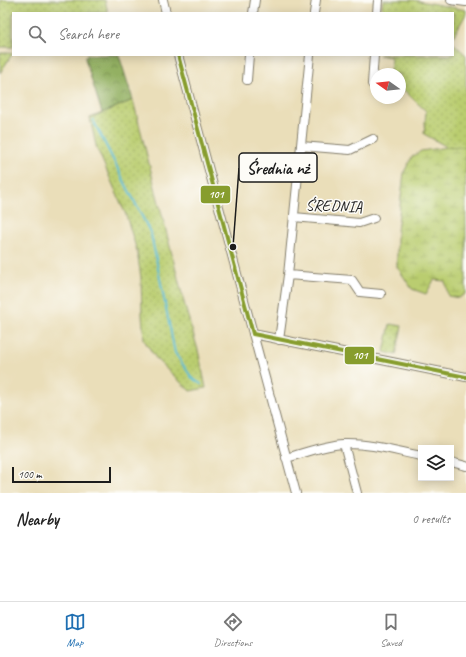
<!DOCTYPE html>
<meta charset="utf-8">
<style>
body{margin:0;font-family:Caveat,sans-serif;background:#f6f6f6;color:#222}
.controls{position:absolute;right:12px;bottom:12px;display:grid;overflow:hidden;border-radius:0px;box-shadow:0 2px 10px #0003}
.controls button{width:36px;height:36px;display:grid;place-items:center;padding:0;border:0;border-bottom:1px solid #e0e0e0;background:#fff;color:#222;font:20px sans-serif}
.compass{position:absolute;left:370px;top:68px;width:36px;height:36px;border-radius:50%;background:#fff;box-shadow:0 2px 10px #0003;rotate:285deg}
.scale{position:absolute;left:12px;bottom:10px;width:99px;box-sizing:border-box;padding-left:4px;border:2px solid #1c1c1c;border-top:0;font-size:11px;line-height:14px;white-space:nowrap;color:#1c1c1c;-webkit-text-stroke:3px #fdfcf7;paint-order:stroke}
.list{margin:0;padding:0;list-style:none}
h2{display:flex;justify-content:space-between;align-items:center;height:52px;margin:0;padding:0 16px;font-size:17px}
h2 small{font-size:13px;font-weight:400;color:#767676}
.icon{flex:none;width:22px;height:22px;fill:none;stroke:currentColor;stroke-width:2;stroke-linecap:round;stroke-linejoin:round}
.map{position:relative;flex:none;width:466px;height:493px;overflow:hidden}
.search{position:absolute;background:#fff;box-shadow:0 2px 10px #0003;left:12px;right:12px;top:12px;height:44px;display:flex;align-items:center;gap:10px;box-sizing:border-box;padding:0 14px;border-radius:0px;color:#767676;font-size:15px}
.sheet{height:108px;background:#fff}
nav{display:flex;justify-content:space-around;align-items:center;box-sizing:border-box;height:56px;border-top:1px solid #e0e0e0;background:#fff;font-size:11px;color:#767676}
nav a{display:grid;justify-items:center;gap:2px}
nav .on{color:#1f6fb2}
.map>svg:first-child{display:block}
.green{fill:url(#green-dots);stroke:#6b7446}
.forest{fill:url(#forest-crowns);stroke:#58663f}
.wetland{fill:url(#wetland-marsh);stroke:#6b7446}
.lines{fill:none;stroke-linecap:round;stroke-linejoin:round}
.stream{stroke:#57bcd5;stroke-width:2}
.minor-casing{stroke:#837d6a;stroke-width:10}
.minor{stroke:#fff;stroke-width:8}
.bus-1-casing{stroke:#fdfcf7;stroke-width:7}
.bus-1{stroke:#879d2d;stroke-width:4}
.labels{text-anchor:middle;stroke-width:3;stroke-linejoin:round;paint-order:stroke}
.street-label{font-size:16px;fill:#1c1c1c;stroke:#fdfcf7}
.leader{fill:none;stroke:#1c1c1c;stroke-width:1.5}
.callout-dot{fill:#1c1c1c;stroke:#fdfcf7;stroke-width:1.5}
.callout{fill:#fdfcf7;stroke:#1c1c1c;stroke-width:1.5}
.callout-label{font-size:17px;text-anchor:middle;font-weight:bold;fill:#1c1c1c}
.line-badge{stroke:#fdfcf7;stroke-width:1.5}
.badge-label{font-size:11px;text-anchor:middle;font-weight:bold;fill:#fff}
</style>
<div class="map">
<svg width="466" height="493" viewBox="0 0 466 493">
<defs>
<pattern id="green-dots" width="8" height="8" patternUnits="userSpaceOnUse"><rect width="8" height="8" fill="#bacd70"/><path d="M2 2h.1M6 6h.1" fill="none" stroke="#9faf60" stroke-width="1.8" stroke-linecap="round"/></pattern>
<pattern id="forest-crowns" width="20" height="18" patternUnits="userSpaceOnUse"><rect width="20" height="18" fill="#93b062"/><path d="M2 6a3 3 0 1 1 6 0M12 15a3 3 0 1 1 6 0" fill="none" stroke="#778e50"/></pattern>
<pattern id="wetland-marsh" width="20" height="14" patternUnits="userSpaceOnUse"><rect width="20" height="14" fill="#bacd70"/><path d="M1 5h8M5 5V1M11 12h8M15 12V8" fill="none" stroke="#9faf60"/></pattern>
</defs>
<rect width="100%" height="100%" fill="#fdfcf7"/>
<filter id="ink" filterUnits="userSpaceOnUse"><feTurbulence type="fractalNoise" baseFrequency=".025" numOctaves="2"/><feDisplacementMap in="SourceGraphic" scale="8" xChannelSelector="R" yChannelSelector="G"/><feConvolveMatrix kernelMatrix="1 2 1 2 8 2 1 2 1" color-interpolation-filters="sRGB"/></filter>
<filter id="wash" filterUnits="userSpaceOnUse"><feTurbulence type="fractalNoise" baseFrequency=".012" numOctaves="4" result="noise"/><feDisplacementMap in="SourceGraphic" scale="16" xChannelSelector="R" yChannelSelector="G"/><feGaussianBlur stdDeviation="0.9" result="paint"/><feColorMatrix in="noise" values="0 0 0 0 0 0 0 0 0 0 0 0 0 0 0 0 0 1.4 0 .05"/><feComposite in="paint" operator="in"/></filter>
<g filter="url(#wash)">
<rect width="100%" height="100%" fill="#eadeb9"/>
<path class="green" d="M0,0h105l3,13h-95v34h-13z
M383,0h31l52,10v4l-13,23v-24h-72z
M453,43l13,12v92h-19l-23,-13 2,-23 -13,-12 -9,-9h-4v-16h-10l1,-17 -12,-2h74z
M0,53h13l-13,20z
M133,100l53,210 12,40 8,38 -16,3 -33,-31 -13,-20 -2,-25 -1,-37 -4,-27 -11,-36 -30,-69 -6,-28z
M390,324l12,2 -6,29 -12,-3z"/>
<path class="forest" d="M87,55h32l14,45 -31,13 -17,-54z"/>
<path class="wetland" d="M447,147h19v146l-7,5 -11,-2 -3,-15 -11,-1 -8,14 -14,-5 -15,-22v-36l7,-59 8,-15 9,-6z"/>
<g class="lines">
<path class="stream" d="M93,120l58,114 24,119 17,25 9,6"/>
</g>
</g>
<g filter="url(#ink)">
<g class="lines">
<g class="minor-casing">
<path id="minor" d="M163,0l3,13
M451,0l15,2
M253,13l2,-13
M314,13l2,-13
M377,13l1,-13
M178,55l118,438
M247,80l2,-25
M372,84l2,-29
M301,146l49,4 23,-11
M294,217l65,6 15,-5
M288,275l64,5 8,12 21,2
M253,334l213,43
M279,340l9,-65 22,-220
M344,444l13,49
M286,458c19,-5 38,-13 58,-14 25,-1 52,7 77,12
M451,462l15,4"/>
</g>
<use href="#minor" class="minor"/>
<g class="bus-1-casing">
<path id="bus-1" d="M178,55l75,279
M253,334l213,43"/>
</g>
<use href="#bus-1" class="bus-1"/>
</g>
</g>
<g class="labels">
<g class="street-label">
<text transform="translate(334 205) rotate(2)" y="6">ŚREDNIA</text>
</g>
</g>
<path class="leader" d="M233 247L239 168"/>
<circle class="callout-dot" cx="233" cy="247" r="4"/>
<rect class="callout" x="239" y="153" width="78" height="29" rx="4"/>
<g class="callout-label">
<text x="278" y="174">Średnia nż</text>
</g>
<g class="line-badge">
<rect x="200" y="185" width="31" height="19" rx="4" fill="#879d2d"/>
<rect x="344" y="346" width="31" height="19" rx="4" fill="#879d2d"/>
</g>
<g class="badge-label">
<text x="216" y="198">101</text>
<text x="360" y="359">101</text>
</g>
</svg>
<div class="controls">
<button><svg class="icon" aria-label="layers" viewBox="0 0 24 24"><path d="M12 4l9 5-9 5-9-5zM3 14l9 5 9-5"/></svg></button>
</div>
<svg class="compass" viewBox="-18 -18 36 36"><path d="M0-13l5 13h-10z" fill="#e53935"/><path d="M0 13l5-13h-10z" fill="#767676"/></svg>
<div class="scale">100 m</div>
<div class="search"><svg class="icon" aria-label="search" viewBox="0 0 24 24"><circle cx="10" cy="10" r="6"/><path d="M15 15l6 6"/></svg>Search here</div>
</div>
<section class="sheet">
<h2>Nearby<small>0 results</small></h2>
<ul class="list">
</ul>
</section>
<nav>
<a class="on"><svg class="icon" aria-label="map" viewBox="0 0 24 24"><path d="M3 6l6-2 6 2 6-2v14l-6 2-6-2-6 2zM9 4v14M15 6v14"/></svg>Map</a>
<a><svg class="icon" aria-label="directions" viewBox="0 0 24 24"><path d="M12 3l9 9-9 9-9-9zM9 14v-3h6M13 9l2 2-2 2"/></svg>Directions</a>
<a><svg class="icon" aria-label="saved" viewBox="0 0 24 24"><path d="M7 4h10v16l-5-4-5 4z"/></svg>Saved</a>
</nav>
